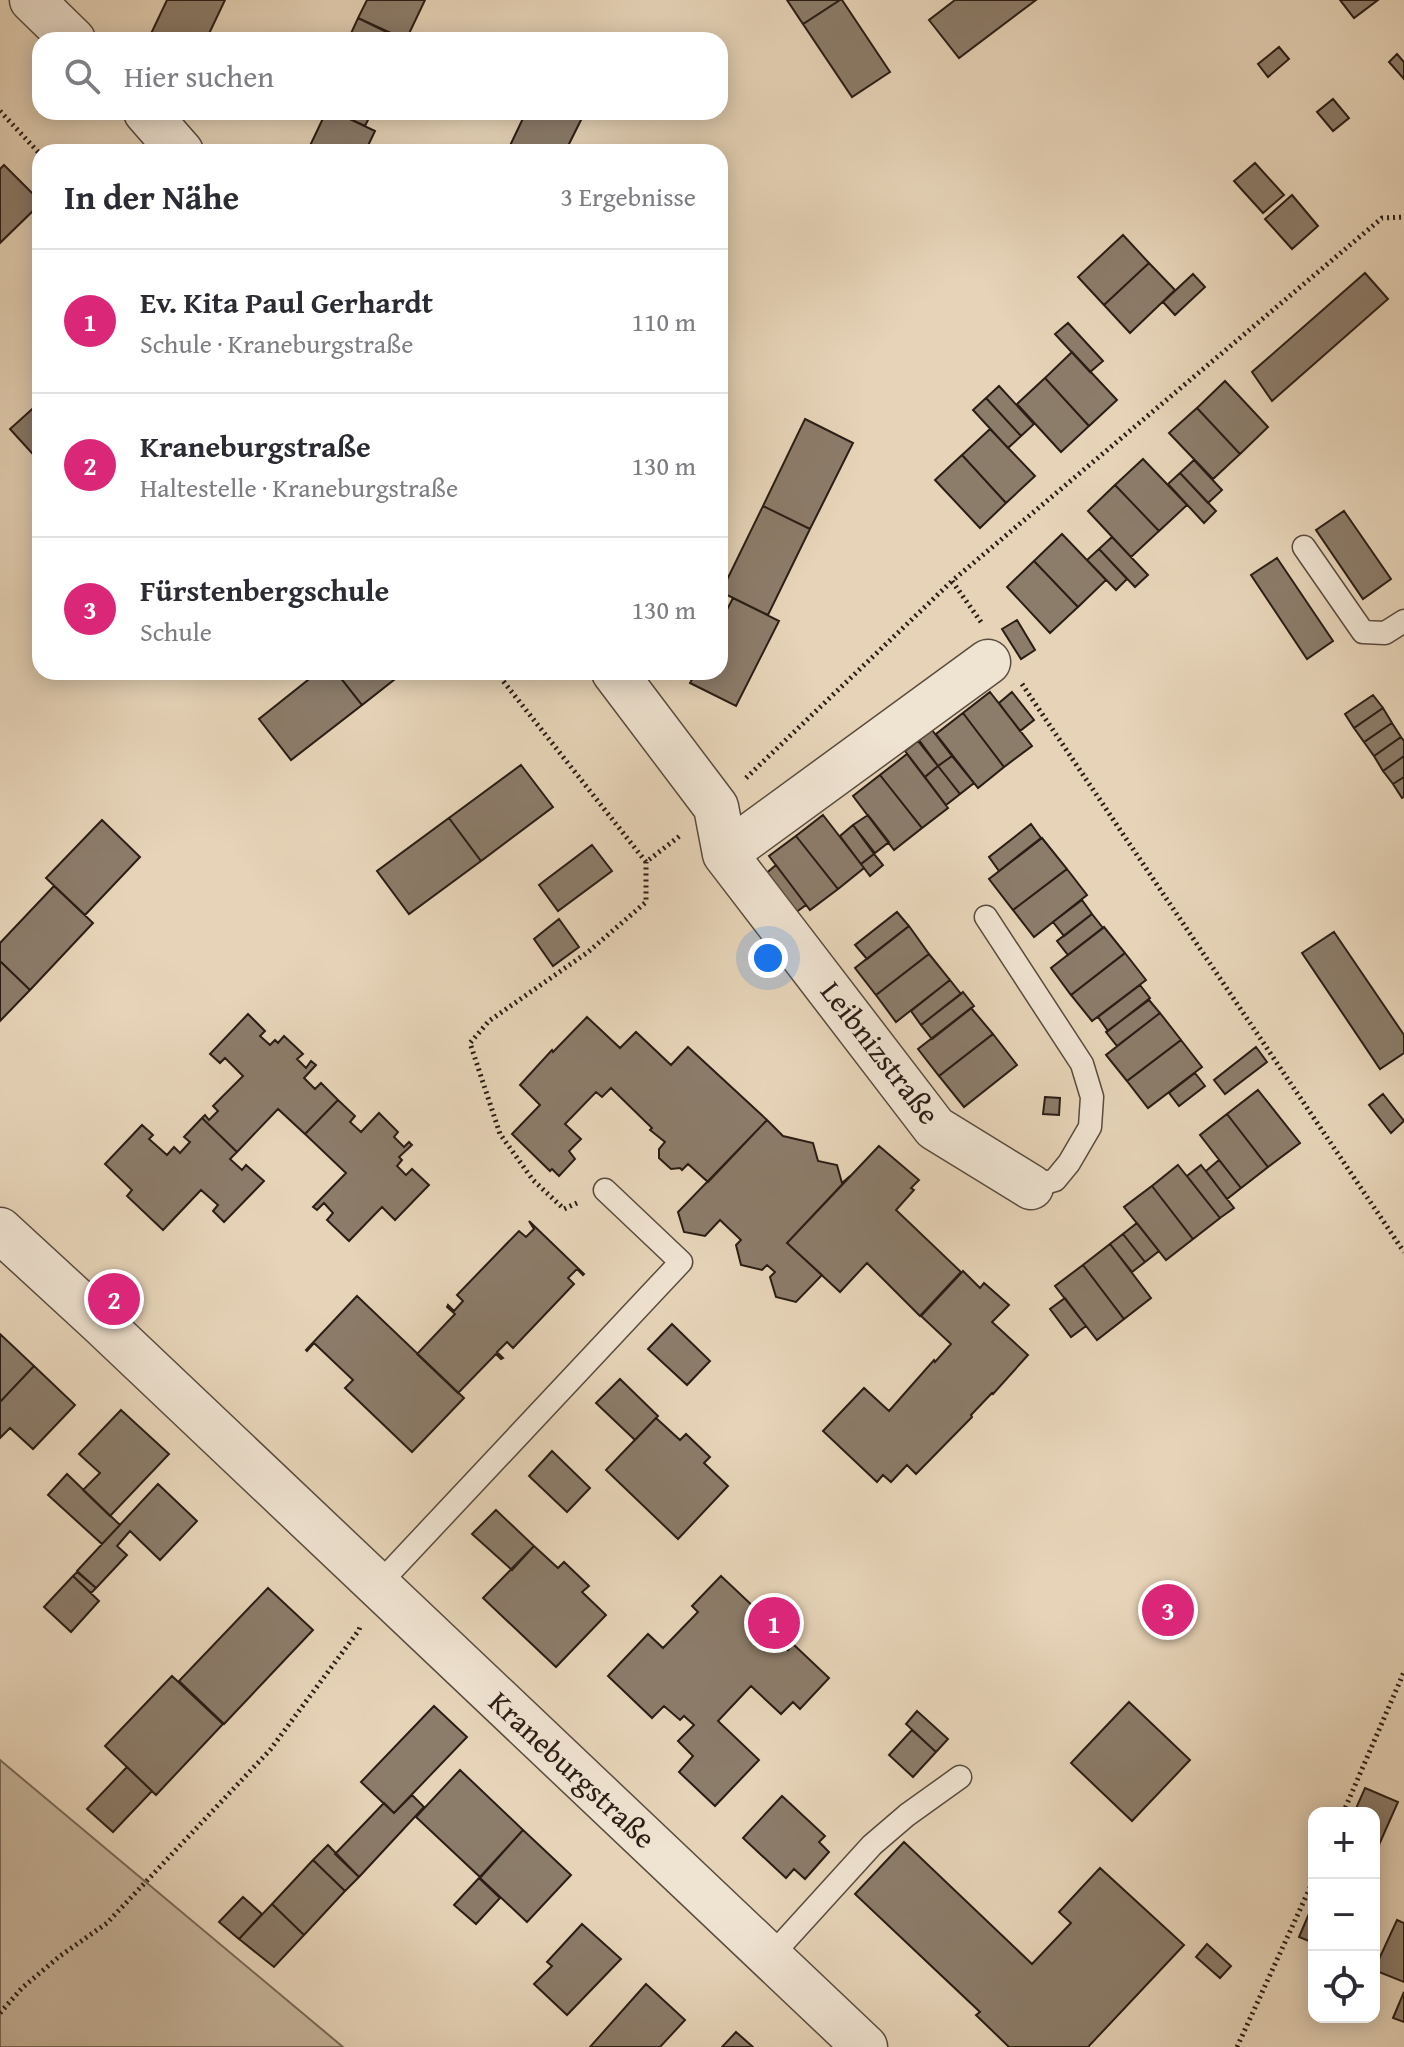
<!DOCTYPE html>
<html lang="de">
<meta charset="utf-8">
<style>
body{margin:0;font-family:"Gentium Book Plus",serif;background:#f2f2f3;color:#2b2b33}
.controls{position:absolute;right:24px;bottom:24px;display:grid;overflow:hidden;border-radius:16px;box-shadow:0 4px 20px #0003}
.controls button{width:72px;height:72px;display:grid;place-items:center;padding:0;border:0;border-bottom:2px solid #e1e1e2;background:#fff;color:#2b2b33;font:40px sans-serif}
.you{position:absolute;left:768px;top:958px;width:28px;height:28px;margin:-20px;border:6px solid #fff;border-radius:50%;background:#1a73e8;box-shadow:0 0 0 12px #1a73e833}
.badge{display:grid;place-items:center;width:52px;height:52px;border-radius:50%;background:#db2777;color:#fff;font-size:26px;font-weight:700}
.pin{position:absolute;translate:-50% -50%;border:4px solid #fff;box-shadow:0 2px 8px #0006}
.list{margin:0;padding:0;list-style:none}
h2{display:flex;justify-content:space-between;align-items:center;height:104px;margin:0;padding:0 32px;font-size:34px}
h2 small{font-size:26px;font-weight:400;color:#7c7c81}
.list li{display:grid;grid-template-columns:52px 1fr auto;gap:24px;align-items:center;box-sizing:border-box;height:144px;padding:0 32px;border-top:2px solid #e1e1e2}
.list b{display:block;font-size:30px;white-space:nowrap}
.list p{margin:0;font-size:26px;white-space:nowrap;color:#7c7c81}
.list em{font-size:26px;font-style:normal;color:#7c7c81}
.icon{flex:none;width:44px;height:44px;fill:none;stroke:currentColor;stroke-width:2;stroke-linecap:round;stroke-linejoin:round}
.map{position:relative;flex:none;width:1404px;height:2047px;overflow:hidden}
.search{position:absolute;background:#fff;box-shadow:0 4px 20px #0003;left:32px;top:32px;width:696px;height:88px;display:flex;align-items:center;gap:20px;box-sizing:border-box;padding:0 28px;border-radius:24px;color:#7c7c81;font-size:30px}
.panel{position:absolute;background:#fff;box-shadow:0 4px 20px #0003;left:32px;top:144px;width:696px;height:536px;border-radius:24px}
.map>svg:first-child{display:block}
.green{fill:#c7b59c;stroke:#786958;stroke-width:2}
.building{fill:#8c7c6a;stroke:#2a1d15;stroke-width:2}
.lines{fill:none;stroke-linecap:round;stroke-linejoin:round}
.service-casing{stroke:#594b3e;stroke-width:25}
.minor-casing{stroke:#594b3e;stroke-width:47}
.tertiary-casing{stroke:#594b3e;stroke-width:47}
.path{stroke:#2a1d15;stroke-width:5;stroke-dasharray:2 4;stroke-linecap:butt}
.service{stroke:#efe3d1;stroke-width:22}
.minor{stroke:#efe3d1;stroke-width:44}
.tertiary{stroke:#efe3d1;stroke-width:44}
.labels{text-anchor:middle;stroke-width:6;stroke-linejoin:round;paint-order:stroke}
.street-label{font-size:30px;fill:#2a1d15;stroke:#efe3d1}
</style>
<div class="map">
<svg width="1404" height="2047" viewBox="0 0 1404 2047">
<rect width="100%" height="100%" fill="#e7d4b8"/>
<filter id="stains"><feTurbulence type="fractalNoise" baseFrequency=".0025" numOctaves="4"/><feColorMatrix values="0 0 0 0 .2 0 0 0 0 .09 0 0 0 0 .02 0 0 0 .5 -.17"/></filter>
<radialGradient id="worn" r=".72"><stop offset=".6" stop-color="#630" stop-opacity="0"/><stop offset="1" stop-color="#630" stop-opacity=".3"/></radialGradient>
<path class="green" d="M0,1760l343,287h-343z"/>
<path class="building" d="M167,0h58l-19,40h-58z
M367,0h58l-19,40 -48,-22z
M787,0h53l-37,24z
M840,0h2l48,72 -38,25 -49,-73z
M955,0h81l-77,58 -30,-38z
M1340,0h38l-24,18z
M358,18l45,22h-55z
M1279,47l10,12 -21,18 -10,-13z
M1397,54l7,8v17l-15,-17z
M1333,99l16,19 -16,13 -16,-19z
M326,112h9l40,19 -10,21h-58z
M335,112h37l-7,14z
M526,112h59l-20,40h-58z
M1255,163l29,32 -21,18 -29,-32z
M4,165l36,36v3l-40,39v-74z
M1292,195l26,31 -26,23 -27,-30z
M1123,235l26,28 -45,42 -26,-28z
M1149,263l26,27 -45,43 -26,-28z
M1365,273l23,26 -116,102 -20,-29z
M1193,274l12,13 -30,28 -12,-13z
M1068,323l35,38 -13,11 -35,-38z
M1072,352l45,48 -28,26 -44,-48z
M1045,378l44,48 -28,26 -44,-48z
M1225,381l43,46 -28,27 -43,-46z
M999,386l35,38 -13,12 -35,-38z
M986,398l35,38 -13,12 -35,-38z
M40,402v60l-30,-33z
M1197,408l43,46 -27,25 -44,-46z
M805,419l48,24 -43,86 -47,-23z
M990,429l45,47 -29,27 -44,-48z
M962,455l44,48 -26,25 -45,-48z
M1143,459l44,46 -28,26 -44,-46z
M1194,460l28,30 -14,13 -28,-30z
M1180,473l36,38 -12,12 -36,-39z
M1115,485l44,46 -28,26 -43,-46z
M763,506l47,23 -42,86 -47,-23z
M1344,511l47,68 -28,20 -47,-69z
M1062,534l44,46 -28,27 -44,-46z
M1112,537l36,38 -13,12 -36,-38z
M1099,549l28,30 -11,11 -29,-30z
M1277,558l56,83 -26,18 -56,-84z
M1034,561l44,46 -28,26 -43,-46z
M733,598l46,23 -43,85 -46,-23 6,-11h24v-49z
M1017,620l18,30 -14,9 -19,-30z
M318,672h18l26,33 -71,55 -32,-41z
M336,672h68l-42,33z
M990,692l42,54 -28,21 -41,-54z
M1012,692l22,28 -14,11 -21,-28z
M1373,695l10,13 -29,20 -9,-14z
M1383,708l9,15 -28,19 -10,-14z
M963,713l41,54 -26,21 -42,-54z
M1392,723l9,14 -27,19 -10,-14z
M932,730l20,26 -14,10 -19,-26z
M1401,737l3,4v15l-21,15 -9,-15z
M918,741l20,25 -13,11 -20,-26z
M907,754l41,54 -26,20 -42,-53z
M952,756l22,27 -14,11 -22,-28z
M1404,756v21l-11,7 -10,-13z
M521,765l32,42 -72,54 -32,-43z
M938,766l22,28 -14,11 -21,-28z
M880,775l42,53 -28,22 -41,-54z
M1404,777v20l-2,1 -9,-14z
M823,815l41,53 -26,21 -42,-53z
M868,815l21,27 -14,11 -22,-28z
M449,818l32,43 -72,53 -32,-43z
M102,820l38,37 -55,58 -39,-37z
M1031,824l10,14 -42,33 -10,-14z
M853,825l21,29 -13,10 -21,-28z
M796,836l42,53 -28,21 -41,-54z
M1042,838l25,31 -54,41 -24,-31z
M592,845l20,26 -54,40 -19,-26z
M874,854l9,11 -13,11 -9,-12z
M776,865l30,40 -14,10 -29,-39z
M1067,869l20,26 -53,42 -21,-27z
M54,886l39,37 -63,67 -30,-29v-18z
M1082,900l10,14 -28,22 -11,-14z
M897,912l12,14 -42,33 -12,-14z
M1092,914l11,14 -35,27 -11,-14z
M559,919l20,28 -26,19 -19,-27z
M909,926l20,28 -53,41 -21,-27z
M1104,927l21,26 -54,42 -20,-27z
M1334,932l70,103v18l-24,16 -78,-116z
M1125,953l21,27 -54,41 -21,-26z
M929,954l21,26 -54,42 -20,-27z
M0,961l30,29 -30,31z
M950,980l11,14 -40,31 -10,-14z
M1140,985l10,13 -42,33 -10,-14z
M963,992l11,14 -42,33 -11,-14z
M1149,1000l11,13 -43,33 -11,-14z
M971,1008l22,26 -54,42 -21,-27z
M1160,1013l21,27 -54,41 -21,-26z
M248,1014l17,17 -5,5 10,9 5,-5 3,3 6,-7 19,18 -6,5 9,9 5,-7 5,4 -12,13 11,11 6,-6 17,17 -33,34 -27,-25 -41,43 -35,-34 3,-3 4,5 9,-9 -5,-5 30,-30 -18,-18 -5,5 -10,-9z
M587,1017l33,31 16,-16 35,33 17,-18 79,73 -59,62 -20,-18 -6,6 -2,-2 -9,1 -12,-11v-9l6,-7 -15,-12 2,-2 -41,-40 -9,9 -6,-5 -31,32 16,15 -12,12 6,8 -16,17 -7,-7 -2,2 -38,-37 28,-29 -20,-20 32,-35 1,2z
M993,1034l24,31 -53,42 -25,-31z
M1181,1040l21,27 -54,41 -21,-27z
M1256,1047l11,15 -42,32 -11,-14z
M1195,1073l10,13 -26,20 -10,-13z
M1258,1090l42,53 -32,24 -41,-53z
M1383,1094l21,27 -13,12 -22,-28z
M1045,1097l15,1 -1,17 -16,-1z
M338,1100l17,16 -5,6 11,10 18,-19 19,19 -4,5 10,10 5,-5 3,3 -13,12 3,3 -5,6 9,9 6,-6 17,16 -34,35 -13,-13 -33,34 -22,-21 6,-7 -9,-10 -7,7 -4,-3 33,-34 -41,-39z
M1227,1114l41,53 -27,21 -41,-53z
M202,1118l35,34 -7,7 12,11 4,-5 18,16 -40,41 -11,-11 5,-6 -17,-15 -38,40 -36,-34 5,-6 -27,-26 37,-39 11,10 -4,4 18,16 7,-8 6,6 10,-11 -6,-5z
M767,1120l16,16 30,7 5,18 19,4 5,18 8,-7 -63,67 35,32 -26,27 -20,-5 -6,-20 5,-5 -8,-7 -5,5 -21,-5 -5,-20 5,-5 -21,-20 -15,16 -21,-4 -6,-20z
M879,1146l40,34 -8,8 3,2 -18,20 65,62 -41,44 -53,-53 -27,29 -53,-49z
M1219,1160l22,28 -14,11 -21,-28z
M1178,1165l42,53 -27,21 -41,-53z
M1201,1165l33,43 -14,10 -33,-42z
M1152,1186l41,53 -27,21 -42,-53z
M529,1221l55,53 -1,1 -6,-6 -9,9 6,6 -61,64 -6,-6 -10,10 6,6 -2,1 -5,-5 -38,39 -41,-39 38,-40 -8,-7 1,-2 6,6 9,-10 -6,-6 62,-64 7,6 8,-8z
M1137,1223l22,28 -14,11 -22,-28z
M1123,1234l22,28 -13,10 -22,-28z
M1110,1244l41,54 -27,21 -41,-54z
M1083,1265l41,54 -27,21 -42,-54z
M963,1271l17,17 4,-5 25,22 -17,17 36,33 -35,39 -1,-1 -21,22 1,2 -56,57 -9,-9 -16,17 -8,-7 -6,7 -54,-51 41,-43 25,23 45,-51 1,2 16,-18 -30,-28z
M357,1296l107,102 -52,54 -67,-64 8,-8 -39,-37 -7,8 -1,-1z
M1065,1298l21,28 -15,11 -21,-28z
M672,1324l38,37 -23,24 -39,-36z
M0,1334l34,32 -34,36z
M34,1366l41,39 -42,44 -23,-21 -10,10v-36z
M620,1379l38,37 -23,24 -39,-37z
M121,1410l48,44 -59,62 -27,-26 17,-17 -21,-19z
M656,1418l24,22 6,-6 24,23 -6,6 24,23 -50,53 -72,-69z
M552,1451l38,37 -23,24 -38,-36z
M67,1474l53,51 -18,19 -54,-49z
M158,1484l39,37 -37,39 -30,-29 -13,15 10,9 -31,33 -19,-17z
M496,1510l38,36 -22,24 -40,-36z
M534,1546l24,22 6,-6 25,24 -7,6 24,23 -50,52 -73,-69z
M77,1572l19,16 -5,5 -18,-17z
M73,1576l26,25 -28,31 -27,-25z
M721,1576l36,34 -5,5 36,35 5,-6 36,34 -29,31 -7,-7 -12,12 -30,-28 -33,35 41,39 -44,46 -36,-34 14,-16 -15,-15 16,-16 -10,-9 -4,4 -16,-14 -12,12 -44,-42 40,-42 15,14 35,-36 -6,-6z
M268,1588l45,42 -89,94 -45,-43z
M172,1676l51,48 -67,71 -51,-49z
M1129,1702l61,58 -58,61 -61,-58z
M434,1706l33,31 -73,76 -33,-31z
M917,1711l31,28 -12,13 -30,-28z
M912,1730l24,22 -23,25 -24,-22z
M127,1767l25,24 -39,41 -26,-23z
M460,1770l63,60 -43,47 -64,-60z
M1365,1788l33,14 -24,54v-43h-20z
M412,1795l12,12 -65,70 -24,-23 1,-1 48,-50 10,10z
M782,1796l43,40 -6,6 10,10 -24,27 -11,-10 -8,9 -43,-40z
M523,1830l48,45 -44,47 -47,-44z
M904,1842l128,122 39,-41 -12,-11 41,-44 84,77 -96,102h-79l-33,-32 4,-3 -125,-118z
M328,1845l31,32 -14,14 -32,-31z
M313,1860l32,31 -41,44 -32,-31z
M479,1878l21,20 -24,26 -22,-19z
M243,1897l19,17 -23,25 -20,-17z
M1314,1902v41l-15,-6z
M272,1904l32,31 -30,32 -35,-28z
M1397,1920l7,3v59l-30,-12z
M582,1924l39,35 -54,56 -33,-31 18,-18 -5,-4z
M1207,1944l24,22 -11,12 -24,-21z
M646,1984l39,36 -25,27h-70z
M1404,1992v30l-11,-4z
M736,2032l17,15h-31z"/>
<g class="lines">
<g class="service-casing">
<path id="service" d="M1304,547l59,85 22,1 19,-12
M986,917l96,147 10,33 -2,30 -21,36 -14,17 -24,7
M377,1586l304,-324 -76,-72
M770,1957l102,-112 35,-30 53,-38"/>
</g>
<g class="minor-casing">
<path id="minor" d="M32,0l41,40
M146,112l35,40
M614,672l102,135 9,47 210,274 96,59
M725,854l263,-192"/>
</g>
<g class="tertiary-casing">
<path id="tertiary" d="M0,1230l100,92 765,725"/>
</g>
<path class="path" d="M0,111l40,43
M981,622l-29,-41 430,-363 22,-1
M496,672l150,190 35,-27
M1022,684l382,568
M746,778l206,-197
M577,1203l-13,6 -31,-29 -33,-46 -30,-91 19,-22 99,-69 58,-50v-40
M1343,1813l61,-141
M0,2013l22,-25 38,-32 47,-33 163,-173 89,-120 2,-6
M1237,2047l77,-168"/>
<use href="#service" class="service"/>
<use href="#minor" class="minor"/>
<use href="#tertiary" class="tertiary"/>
</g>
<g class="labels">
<g class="street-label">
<text transform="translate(880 1053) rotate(52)" y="10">Leibnizstraße</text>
<text transform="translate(572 1770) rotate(43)" y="10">Kraneburgstraße</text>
</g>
</g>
<rect width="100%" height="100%" filter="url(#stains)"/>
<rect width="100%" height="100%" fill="url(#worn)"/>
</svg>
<div class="controls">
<button>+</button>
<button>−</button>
<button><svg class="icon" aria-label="locate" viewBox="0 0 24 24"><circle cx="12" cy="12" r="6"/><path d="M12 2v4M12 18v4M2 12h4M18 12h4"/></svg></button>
</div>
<div class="you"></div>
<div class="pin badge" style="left:774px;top:1623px">1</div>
<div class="pin badge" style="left:114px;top:1299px">2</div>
<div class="pin badge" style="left:1168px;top:1610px">3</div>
<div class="search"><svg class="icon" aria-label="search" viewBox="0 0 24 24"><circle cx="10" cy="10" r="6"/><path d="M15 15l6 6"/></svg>Hier suchen</div>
<section class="panel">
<h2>In der Nähe<small>3 Ergebnisse</small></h2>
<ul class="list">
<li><span class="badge">1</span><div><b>Ev. Kita Paul Gerhardt</b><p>Schule · Kraneburgstraße</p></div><em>110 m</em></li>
<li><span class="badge">2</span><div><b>Kraneburgstraße</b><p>Haltestelle · Kraneburgstraße</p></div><em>130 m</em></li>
<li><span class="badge">3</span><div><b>Fürstenbergschule</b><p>Schule</p></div><em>130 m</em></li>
</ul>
</section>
</div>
